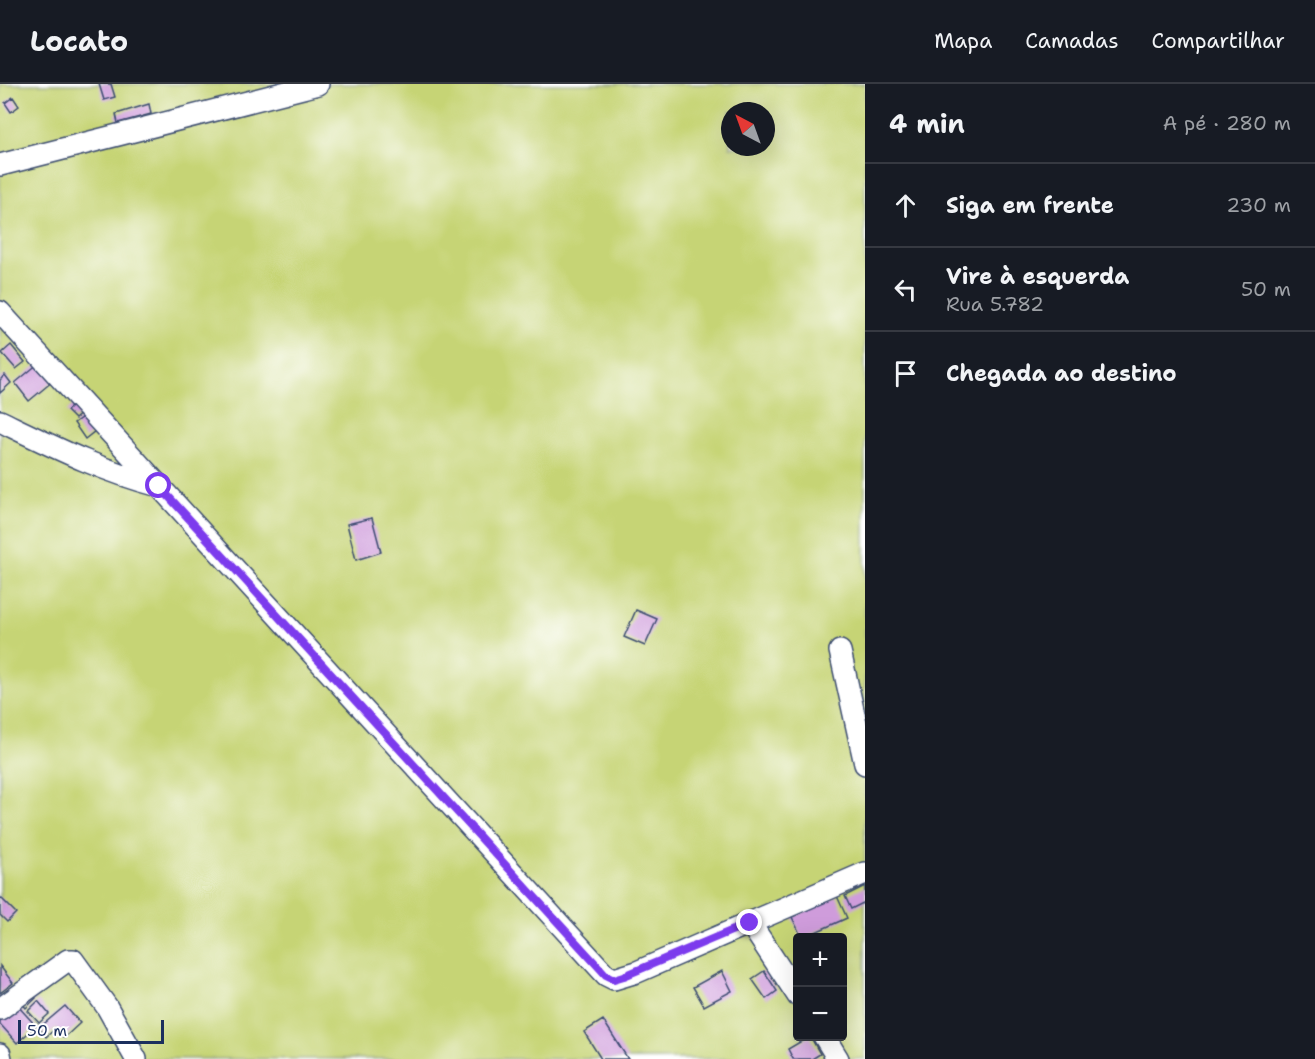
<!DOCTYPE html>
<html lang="pt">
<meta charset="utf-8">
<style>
body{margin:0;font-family:"Shantell Sans",sans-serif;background:#20242c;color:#f1f3f6}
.controls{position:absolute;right:18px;bottom:18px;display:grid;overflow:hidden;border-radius:6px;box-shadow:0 6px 24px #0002}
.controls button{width:54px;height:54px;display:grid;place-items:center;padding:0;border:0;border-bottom:2px solid #363941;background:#171b24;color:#f1f3f6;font:30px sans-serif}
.compass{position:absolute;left:721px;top:18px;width:54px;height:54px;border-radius:50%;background:#171b24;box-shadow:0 6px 24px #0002;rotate:319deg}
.scale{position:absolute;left:18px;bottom:15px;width:146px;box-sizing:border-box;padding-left:6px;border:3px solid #1b2f5e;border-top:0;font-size:16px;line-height:21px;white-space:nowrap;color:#1b2f5e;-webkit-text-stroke:4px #fff;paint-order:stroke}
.stop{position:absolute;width:18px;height:18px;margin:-14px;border:4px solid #7c3aed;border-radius:50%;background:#fff}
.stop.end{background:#7c3aed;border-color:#fff;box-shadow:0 2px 6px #0008}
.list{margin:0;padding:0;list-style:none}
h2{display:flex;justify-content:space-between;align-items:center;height:78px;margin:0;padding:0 24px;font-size:26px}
h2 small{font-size:20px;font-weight:400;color:#9ea1a6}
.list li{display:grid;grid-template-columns:39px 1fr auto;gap:18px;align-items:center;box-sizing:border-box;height:84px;padding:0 24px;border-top:2px solid #363941}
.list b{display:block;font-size:22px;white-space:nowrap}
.list p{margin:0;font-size:20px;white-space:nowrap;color:#9ea1a6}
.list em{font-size:20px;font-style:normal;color:#9ea1a6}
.icon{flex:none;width:33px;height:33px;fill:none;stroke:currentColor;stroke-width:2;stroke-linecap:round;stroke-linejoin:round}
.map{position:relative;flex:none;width:865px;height:975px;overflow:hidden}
header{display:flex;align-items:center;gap:36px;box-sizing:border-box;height:84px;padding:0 30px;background:#171b24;border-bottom:2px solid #363941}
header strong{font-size:28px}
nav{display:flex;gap:33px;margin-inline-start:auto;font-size:21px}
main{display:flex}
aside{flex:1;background:#171b24}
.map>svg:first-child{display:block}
.green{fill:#c6d475;stroke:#70826a;stroke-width:1.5;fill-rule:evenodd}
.building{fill:#cf9cdb}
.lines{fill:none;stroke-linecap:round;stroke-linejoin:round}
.minor-casing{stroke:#3b4b6f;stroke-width:24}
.minor{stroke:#fff;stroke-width:21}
.route{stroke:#7c3aed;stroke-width:8}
</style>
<header>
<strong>Locato</strong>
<nav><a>Mapa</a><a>Camadas</a><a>Compartilhar</a></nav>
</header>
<main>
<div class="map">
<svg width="865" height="975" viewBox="0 0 865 975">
<rect width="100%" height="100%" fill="#fff"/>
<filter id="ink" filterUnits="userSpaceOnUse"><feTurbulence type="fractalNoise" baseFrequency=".0167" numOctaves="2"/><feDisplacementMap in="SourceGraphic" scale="12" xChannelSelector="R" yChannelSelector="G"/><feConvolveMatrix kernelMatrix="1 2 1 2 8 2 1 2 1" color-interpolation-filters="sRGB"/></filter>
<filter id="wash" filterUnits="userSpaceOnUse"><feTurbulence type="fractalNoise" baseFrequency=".008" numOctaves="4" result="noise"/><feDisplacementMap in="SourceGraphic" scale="24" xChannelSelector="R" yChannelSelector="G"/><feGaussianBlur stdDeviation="1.35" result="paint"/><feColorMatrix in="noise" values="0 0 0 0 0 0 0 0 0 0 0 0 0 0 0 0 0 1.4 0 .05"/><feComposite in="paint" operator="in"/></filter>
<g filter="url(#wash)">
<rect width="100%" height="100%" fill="#efe9d0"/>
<path class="green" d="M0,0h865v975h-865zM730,27h36v36h-36zM798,854h44v98h-44z"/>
<g id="blocks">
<path class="building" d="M99,0h12l4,13 -11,3z
M13,13l6,9 -8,6 -6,-9z
M149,20l2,10 -33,9 -2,-9z
M11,261l14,17 -9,7 -14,-16z
M39,279l14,18 -24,20 -14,-18z
M5,291l6,8 -11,10v-13z
M75,319l9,8 -9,8 -8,-8z
M84,332l11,15 -10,8 -11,-16z
M372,434l9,34 -25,8 -9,-36z
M636,526l21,9 -12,27 -21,-9z
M865,802v16l-14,7 -6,-13z
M837,812l10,22 -45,20 -10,-21z
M0,813l16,16 -9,9 -7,-7z
M0,882l13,17 -13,10z
M722,887l10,20 -28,15 -11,-19z
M764,887l13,20 -11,8 -14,-20z
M29,906l7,8 -10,10 -7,-8z
M38,917l11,13 -10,9 -11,-12z
M17,921l19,21 -19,17 -17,-19v-4z
M65,922l15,17 -16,15 -8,-10 -10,9 -7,-9z
M603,936l25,39h-27l-17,-27z
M810,952l10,18 -8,5h-19l-5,-10z"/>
</g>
</g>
<g filter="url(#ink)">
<use href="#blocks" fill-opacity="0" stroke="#3b4b6f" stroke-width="1.5"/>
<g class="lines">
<g class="minor-casing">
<path id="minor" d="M0,81l318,-81
M0,228l606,663 8,4 23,-7 228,-99
M0,337c54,26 101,50 159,65
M840,567l25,113
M750,839l48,73
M0,925l68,-49h5l34,47 29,52
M824,952l14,23
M0,970l1,5"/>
</g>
<use href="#minor" class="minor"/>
</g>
</g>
<g class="lines" filter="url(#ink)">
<path class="route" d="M159,402l447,489 8,4 10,-3 126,-53"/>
</g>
</svg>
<div class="controls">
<button>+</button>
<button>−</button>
</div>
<svg class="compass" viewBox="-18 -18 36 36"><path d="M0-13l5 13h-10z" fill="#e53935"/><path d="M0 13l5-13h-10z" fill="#9ea1a6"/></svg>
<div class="scale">50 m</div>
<div class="stop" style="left:159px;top:402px"></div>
<div class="stop end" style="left:750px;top:839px"></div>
</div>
<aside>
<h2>4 min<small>A pé · 280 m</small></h2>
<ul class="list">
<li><svg class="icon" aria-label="ahead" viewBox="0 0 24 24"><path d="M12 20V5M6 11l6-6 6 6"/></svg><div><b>Siga em frente</b></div><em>230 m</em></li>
<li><svg class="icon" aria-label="left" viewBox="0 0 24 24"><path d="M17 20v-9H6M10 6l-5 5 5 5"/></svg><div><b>Vire à esquerda</b><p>Rua 5.782</p></div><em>50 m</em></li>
<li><svg class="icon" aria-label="arrive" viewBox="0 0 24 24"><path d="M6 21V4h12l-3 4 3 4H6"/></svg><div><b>Chegada ao destino</b></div></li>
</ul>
</aside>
</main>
